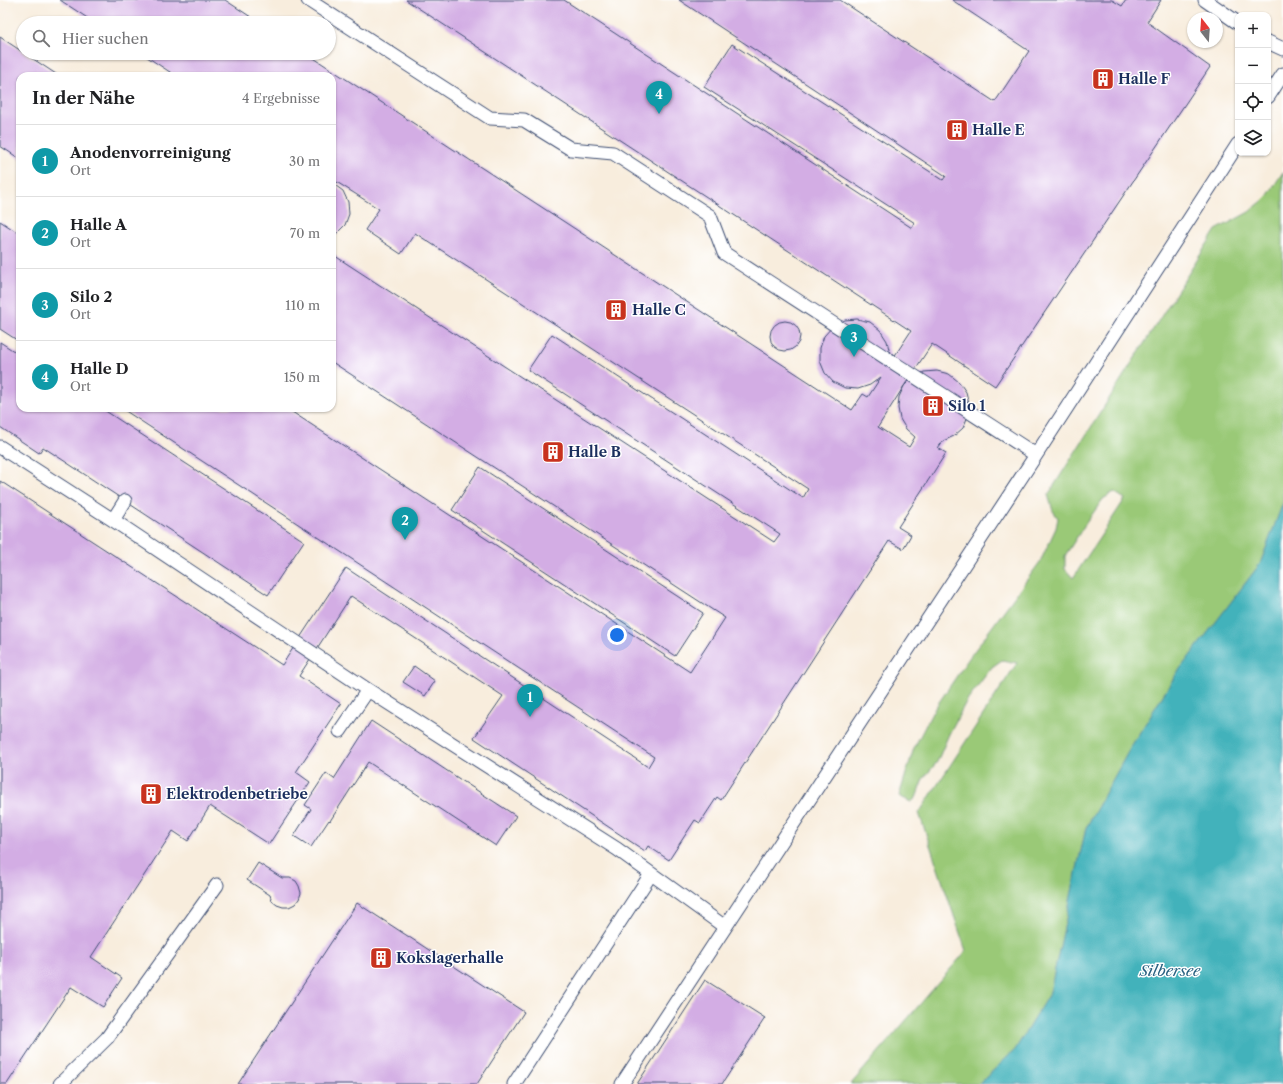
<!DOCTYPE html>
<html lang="de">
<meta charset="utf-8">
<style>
body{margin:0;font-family:"Libre Caslon Text",serif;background:#f2f2f2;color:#202124}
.controls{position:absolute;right:12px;top:12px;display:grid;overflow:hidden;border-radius:8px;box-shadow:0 1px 3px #0004}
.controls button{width:36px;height:36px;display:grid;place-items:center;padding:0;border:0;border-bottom:1px solid #e0e0e0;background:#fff;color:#202124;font:20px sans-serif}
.compass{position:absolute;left:1187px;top:12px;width:36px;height:36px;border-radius:50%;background:#fff;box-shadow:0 1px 3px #0004;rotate:343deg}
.you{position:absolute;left:617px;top:635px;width:14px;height:14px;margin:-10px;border:3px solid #fff;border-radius:50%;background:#1a73e8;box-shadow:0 0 0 6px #1a73e833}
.badge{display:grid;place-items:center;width:26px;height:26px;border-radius:50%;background:#ea580c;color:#fff;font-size:13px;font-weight:700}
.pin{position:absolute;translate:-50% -33px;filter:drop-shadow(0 1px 2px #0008)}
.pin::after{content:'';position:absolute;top:21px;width:14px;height:12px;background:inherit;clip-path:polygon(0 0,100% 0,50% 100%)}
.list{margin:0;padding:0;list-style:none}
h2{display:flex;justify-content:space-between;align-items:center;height:52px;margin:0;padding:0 16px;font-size:17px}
h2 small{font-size:13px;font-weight:400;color:#757577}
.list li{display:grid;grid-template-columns:26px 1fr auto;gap:12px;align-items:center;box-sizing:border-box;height:72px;padding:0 16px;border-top:1px solid #e0e0e0}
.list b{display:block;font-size:15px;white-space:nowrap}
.list p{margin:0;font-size:13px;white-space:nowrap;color:#757577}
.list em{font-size:13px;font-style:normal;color:#757577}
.icon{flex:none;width:22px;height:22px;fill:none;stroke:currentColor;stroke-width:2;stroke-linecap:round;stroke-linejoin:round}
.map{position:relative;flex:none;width:1283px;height:1084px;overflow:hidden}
.search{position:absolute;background:#fff;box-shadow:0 1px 3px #0004;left:16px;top:16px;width:320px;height:44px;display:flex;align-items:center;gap:10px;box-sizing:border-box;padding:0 14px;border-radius:22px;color:#757577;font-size:15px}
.panel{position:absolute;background:#fff;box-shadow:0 1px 3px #0004;left:16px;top:72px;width:320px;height:340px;border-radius:12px}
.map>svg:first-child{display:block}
.green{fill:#9ac977;stroke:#5a7c6a;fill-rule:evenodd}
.water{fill:#42b2bb;stroke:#2e708c}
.building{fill:#d3ade4;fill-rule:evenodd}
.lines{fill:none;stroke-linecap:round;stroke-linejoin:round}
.service-casing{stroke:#3c4c71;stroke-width:15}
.service{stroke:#fff;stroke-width:13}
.labels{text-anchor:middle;stroke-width:3;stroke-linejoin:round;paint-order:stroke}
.poi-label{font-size:14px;font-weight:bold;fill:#1b2f5e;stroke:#fff;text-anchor:start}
.water-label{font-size:15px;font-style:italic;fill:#2b6383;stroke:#fff}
</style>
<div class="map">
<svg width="1283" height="1084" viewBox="0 0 1283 1084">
<rect width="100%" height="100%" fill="#fff"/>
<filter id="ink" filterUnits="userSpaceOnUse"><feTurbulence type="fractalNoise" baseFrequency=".025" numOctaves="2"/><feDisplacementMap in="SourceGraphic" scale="8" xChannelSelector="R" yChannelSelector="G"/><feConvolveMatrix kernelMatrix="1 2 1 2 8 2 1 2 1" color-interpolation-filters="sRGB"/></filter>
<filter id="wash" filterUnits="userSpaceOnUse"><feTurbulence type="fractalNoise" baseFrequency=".012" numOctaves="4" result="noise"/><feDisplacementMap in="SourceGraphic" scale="16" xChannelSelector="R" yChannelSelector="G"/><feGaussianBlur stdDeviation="0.9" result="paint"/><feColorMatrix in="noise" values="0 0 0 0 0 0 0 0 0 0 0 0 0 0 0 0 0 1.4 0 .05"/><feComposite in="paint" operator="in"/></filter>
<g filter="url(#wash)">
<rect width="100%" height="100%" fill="#f8eddd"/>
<path class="green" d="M1283,172v331l-23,61 -83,109 -45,72 -46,83 -36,164 -35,58 -36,34h-128l115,-133 -47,-138 98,-150 -15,-3 -10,7 -25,33 -18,34 -12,28 -14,17 -7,19 -5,4 -12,-6 15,-48 19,-37 36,-53 71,-96 16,-34 2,-10 -5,-7 -5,-16 168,-265 33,-18 17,-14zM1114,492l11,7 -52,79 -8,-9v-13l19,-30 19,-27z"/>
<path class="water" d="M1283,503v581h-304l36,-34 35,-58 36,-164 46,-83 45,-72 83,-109z"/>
<g id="blocks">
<path class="building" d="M60,0h165l35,23h-165z
M406,0h158l348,228 3,-5 -211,-136 28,-43 211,136 3,-4 -267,-176h161l155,102 34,-51 -77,-51h160l10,6 4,-6h35l-14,22 63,45 -215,319 -63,-42 -28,42 9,-9 11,-5 13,-1 12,3 10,8 7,10 3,12 -1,12 -5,12 -9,8 -11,5 -5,7 8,5 -48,74 13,8 -8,14 -14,-8 -168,259 -4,-3 -17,26 -5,-3 -26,40 -21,-14 -3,5 -171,-113 29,-42 -152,-100 -52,80 42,28 -45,68 14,10 -41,62 -59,-38 -22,35 -15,-10 -82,126 31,21 -19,29 -32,-20 -64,97h-7v-603l282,184 64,-97 302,199 6,-10 -533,-349h165l404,264 35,-54 -393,-256v-108l442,288 6,-8 -252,-164 24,-36 251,164 5,-9 -393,-256 -14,21 -36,-24 14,-21 -47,-30v-103h-156l-35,-23h165l546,357 11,-16 5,3 13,-20 -11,8 -12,4 -13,-1 -12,-6 -8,-9 -5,-12v-13l4,-12 9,-10 12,-6 12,-1 13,3 10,8 7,11 3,13 -2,12 23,-35zM904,386l-5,11 -1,11 2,11 6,10 9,8 -6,10 -31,-20z
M0,37l59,39h-39v83l-20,-13z
M332,183l11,8 5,11 1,12 -4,11 -9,9 -4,1z
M0,221l20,13v108l-20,-13z
M770 336a15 15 0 1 1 30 0a15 15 0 1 1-30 0Z
M0,342l20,13v53h81l203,133 -36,54 -225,-148 -4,6 -39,-26z
M480,467l223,146 -28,43 -223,-146z
M414,666l21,15 -10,15 -22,-14z
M371,721l145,95 -20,30 -128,-84 -38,59 -1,-1 -18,27 -17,-11 17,-27 -6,-4 21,-32 8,6z
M258,863l24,15h8l6,3 3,5 2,7 -2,6 -4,5 -6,3h-6l-6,-2 -5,-4 -2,-6 -23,-15z
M357,903l167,109 -47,72h-239z
M705,980l60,38 -43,66h-85z"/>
</g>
</g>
<g filter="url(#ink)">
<use href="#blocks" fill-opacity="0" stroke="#3c4c71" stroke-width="1"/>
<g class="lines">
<g class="service-casing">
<path id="service" d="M308,0l182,118 34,2 47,29 42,4 97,63 14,37 312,202
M1205,0l33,23
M1268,42l15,7
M1268,97l15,-23
M0,447l113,73 255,170 249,159 108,78
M113,520l12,-19
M340,731l28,-41
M60,1084l47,-46 110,-153
M514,1084l137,-210
M622,1084l414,-629 202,-311"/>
</g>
<use href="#service" class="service"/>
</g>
</g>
<defs>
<g id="building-square" transform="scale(1.15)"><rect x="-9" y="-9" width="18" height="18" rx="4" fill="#c8321e" stroke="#fff"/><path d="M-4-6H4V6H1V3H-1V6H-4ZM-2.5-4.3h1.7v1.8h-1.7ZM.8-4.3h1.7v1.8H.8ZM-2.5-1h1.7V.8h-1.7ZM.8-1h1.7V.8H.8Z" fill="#fff"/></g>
</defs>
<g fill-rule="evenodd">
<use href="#building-square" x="1103" y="79"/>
<use href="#building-square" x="957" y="130"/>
<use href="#building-square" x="616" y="310"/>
<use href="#building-square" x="933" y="406"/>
<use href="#building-square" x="553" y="452"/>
<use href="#building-square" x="151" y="794"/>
<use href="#building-square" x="381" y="958"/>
</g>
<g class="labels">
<g class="poi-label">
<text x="1118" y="84">Halle F</text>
<text x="972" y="135">Halle E</text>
<text x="632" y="315">Halle C</text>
<text x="948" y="411">Silo 1</text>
<text x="568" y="457">Halle B</text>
<text x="166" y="799">Elektrodenbetriebe</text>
<text x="396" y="963">Kokslagerhalle</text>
</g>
<g class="water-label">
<text x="1170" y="976">Silbersee</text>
</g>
</g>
</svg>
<div class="controls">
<button>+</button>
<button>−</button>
<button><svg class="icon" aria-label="locate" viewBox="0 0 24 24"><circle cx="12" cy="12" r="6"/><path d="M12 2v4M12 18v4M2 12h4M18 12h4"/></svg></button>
<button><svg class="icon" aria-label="layers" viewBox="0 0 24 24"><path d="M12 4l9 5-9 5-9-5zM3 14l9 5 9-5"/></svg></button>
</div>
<svg class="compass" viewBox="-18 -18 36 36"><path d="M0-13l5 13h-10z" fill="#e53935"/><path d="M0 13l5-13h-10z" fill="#757577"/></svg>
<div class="you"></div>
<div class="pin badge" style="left:530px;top:717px;background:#0f9aa8">1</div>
<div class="pin badge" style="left:405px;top:540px;background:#0f9aa8">2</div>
<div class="pin badge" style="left:854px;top:357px;background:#0f9aa8">3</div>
<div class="pin badge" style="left:659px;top:114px;background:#0f9aa8">4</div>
<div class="search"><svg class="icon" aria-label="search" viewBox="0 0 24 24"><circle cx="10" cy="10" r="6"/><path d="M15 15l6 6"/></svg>Hier suchen</div>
<section class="panel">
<h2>In der Nähe<small>4 Ergebnisse</small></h2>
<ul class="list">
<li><span class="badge" style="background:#0f9aa8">1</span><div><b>Anodenvorreinigung</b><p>Ort</p></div><em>30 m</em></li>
<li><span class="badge" style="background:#0f9aa8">2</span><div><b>Halle A</b><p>Ort</p></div><em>70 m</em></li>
<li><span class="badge" style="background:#0f9aa8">3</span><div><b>Silo 2</b><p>Ort</p></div><em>110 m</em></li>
<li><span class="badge" style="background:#0f9aa8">4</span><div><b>Halle D</b><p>Ort</p></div><em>150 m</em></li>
</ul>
</section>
</div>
